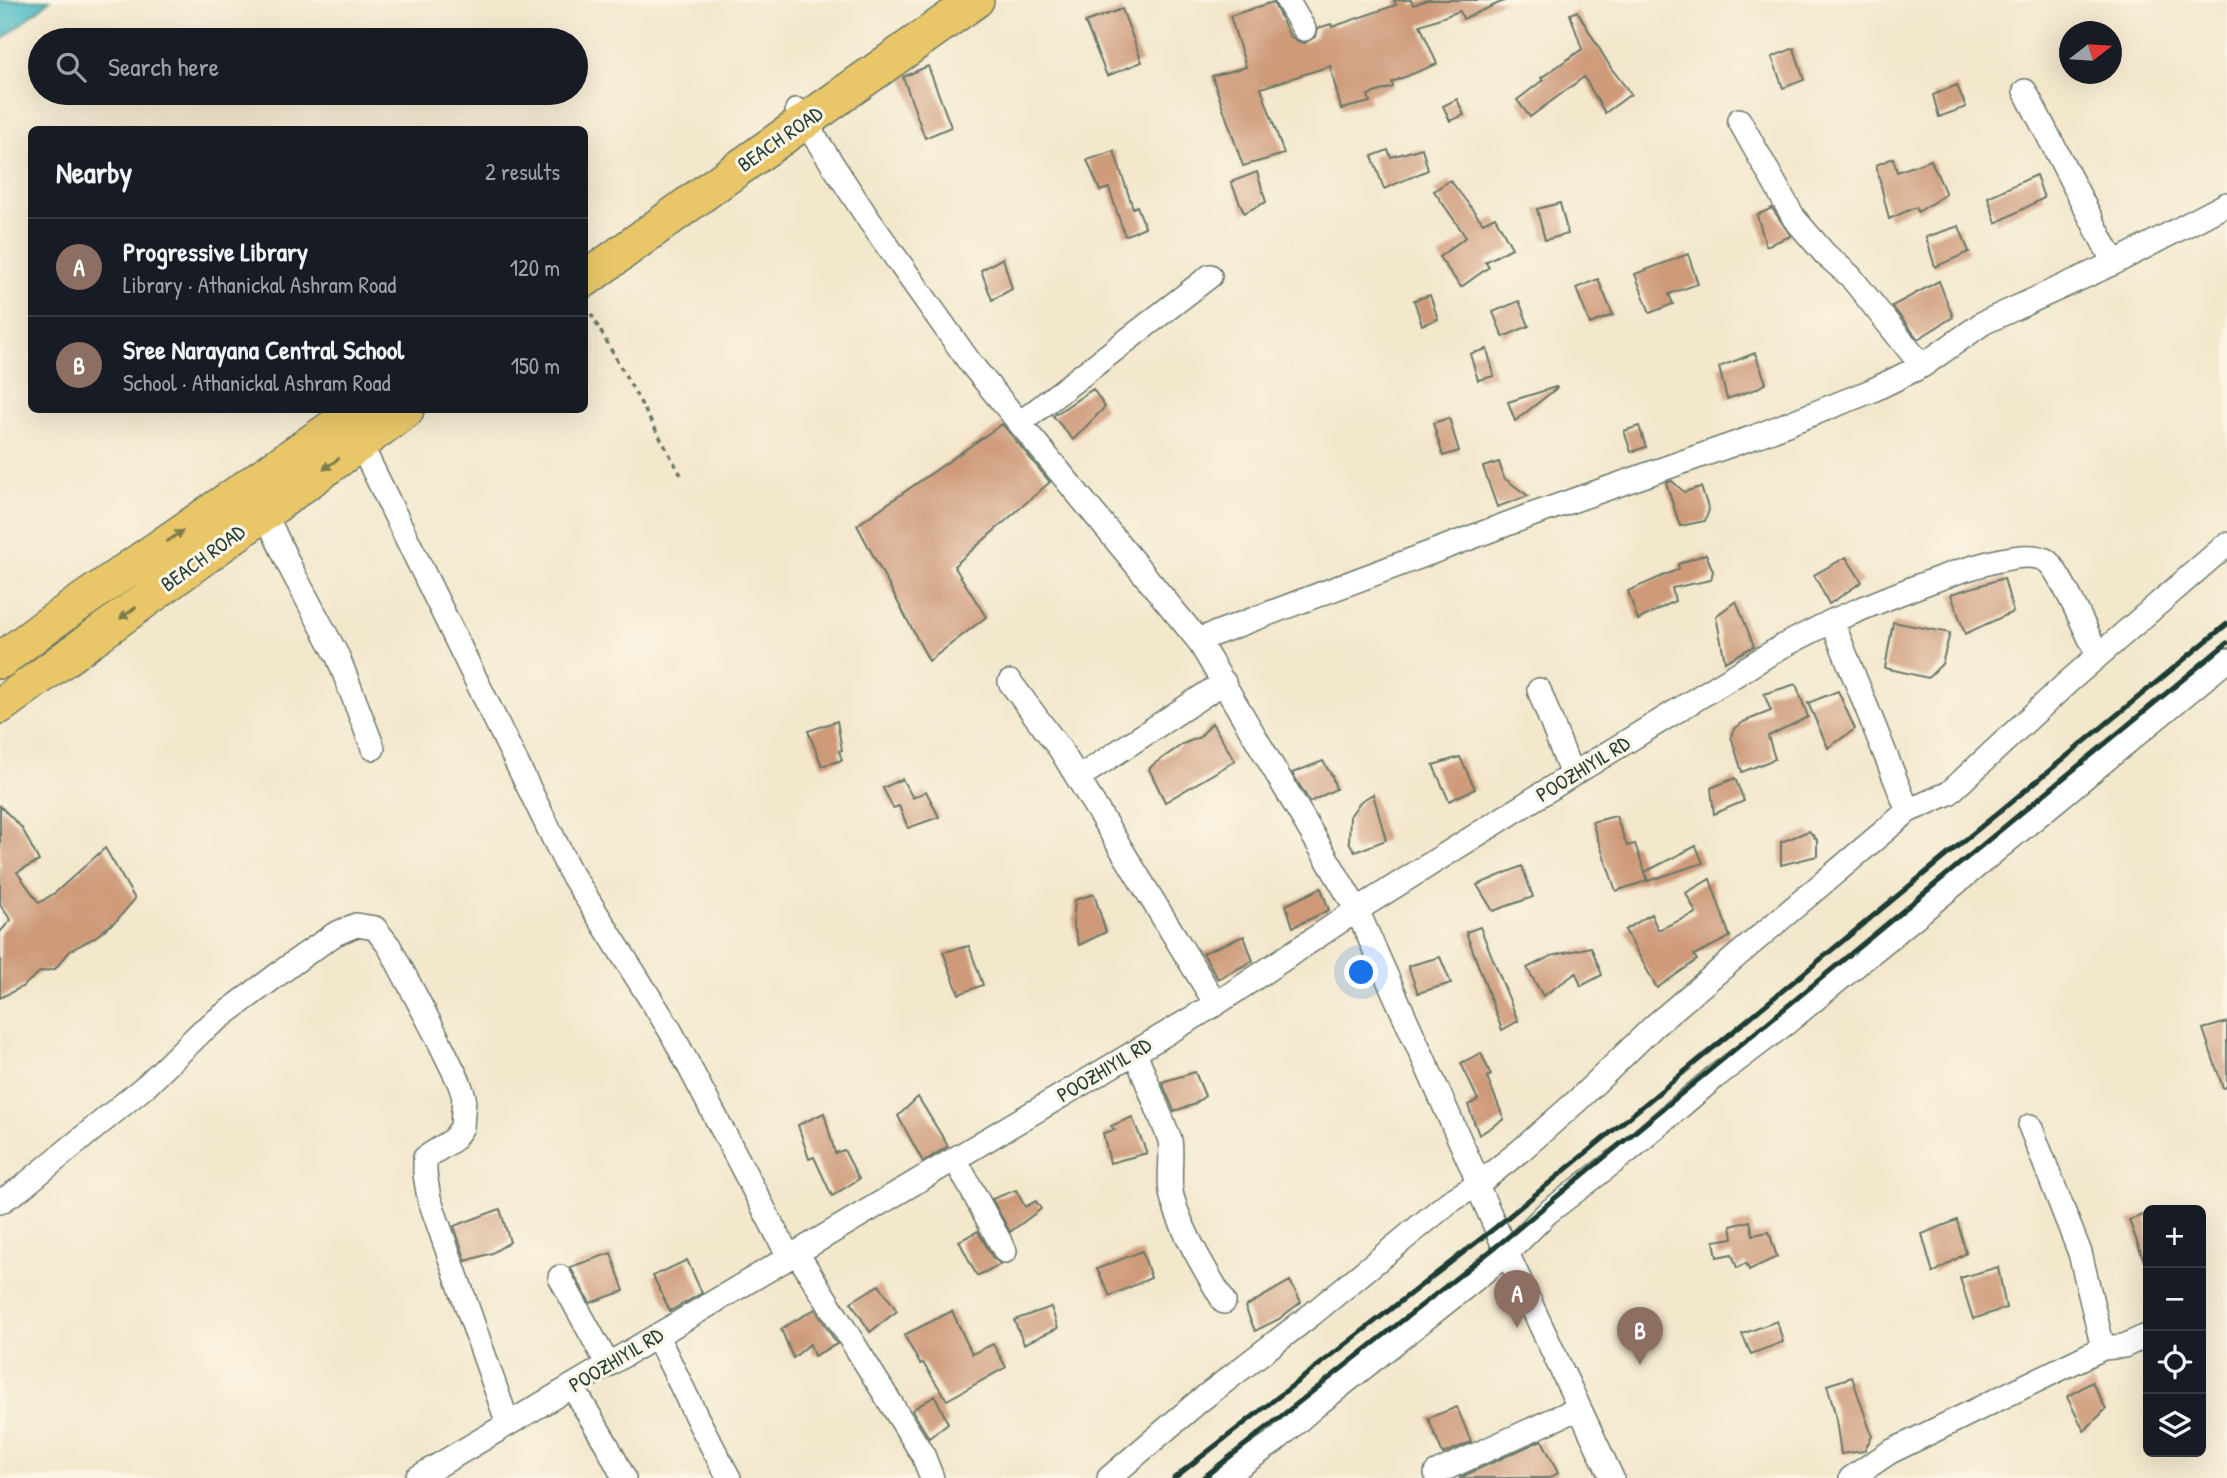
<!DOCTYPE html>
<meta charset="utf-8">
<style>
body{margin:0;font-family:"Patrick Hand",sans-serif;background:#20242c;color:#f1f3f6}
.controls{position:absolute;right:21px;bottom:21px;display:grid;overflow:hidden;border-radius:10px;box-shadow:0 7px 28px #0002}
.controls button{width:63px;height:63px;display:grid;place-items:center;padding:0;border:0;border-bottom:2px solid #363941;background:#171b24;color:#f1f3f6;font:35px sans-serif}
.compass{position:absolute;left:2059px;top:21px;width:63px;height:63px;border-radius:50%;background:#171b24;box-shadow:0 7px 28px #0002;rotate:73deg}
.you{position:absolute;left:1362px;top:973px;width:24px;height:24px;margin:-18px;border:5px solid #fff;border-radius:50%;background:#1a73e8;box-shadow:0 0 0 10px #1a73e833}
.badge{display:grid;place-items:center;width:46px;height:46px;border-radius:50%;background:#d1495b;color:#fff;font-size:23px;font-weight:700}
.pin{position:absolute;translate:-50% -58px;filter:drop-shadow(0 2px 4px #0008)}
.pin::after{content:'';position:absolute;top:37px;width:24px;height:21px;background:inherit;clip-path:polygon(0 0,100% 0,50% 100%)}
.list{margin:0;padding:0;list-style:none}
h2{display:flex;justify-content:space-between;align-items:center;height:91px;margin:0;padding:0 28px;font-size:30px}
h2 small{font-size:23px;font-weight:400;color:#9ea1a6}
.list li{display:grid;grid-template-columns:46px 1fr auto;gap:21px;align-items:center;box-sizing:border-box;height:98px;padding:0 28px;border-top:2px solid #363941}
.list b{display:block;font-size:26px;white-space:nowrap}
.list p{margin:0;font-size:23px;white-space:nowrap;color:#9ea1a6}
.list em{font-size:23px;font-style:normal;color:#9ea1a6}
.icon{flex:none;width:38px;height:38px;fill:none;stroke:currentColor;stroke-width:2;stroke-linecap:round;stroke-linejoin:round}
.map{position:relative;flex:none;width:2227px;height:1478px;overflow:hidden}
.search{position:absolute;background:#171b24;box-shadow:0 7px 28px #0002;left:28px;top:28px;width:560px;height:77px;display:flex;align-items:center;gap:18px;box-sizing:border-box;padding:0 24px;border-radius:38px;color:#9ea1a6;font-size:26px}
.panel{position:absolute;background:#171b24;box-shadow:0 7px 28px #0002;left:28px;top:126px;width:560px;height:287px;border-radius:10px}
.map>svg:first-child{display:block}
.water{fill:#4cbac4;stroke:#367c7c;stroke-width:2}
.building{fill:#ce9a79}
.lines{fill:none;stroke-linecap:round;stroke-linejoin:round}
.minor-casing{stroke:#697869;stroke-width:26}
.primary-casing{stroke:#697869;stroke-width:38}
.path{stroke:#697869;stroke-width:3.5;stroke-dasharray:5 5;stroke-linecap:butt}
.minor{stroke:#fff;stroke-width:23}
.primary{stroke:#e9c769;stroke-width:35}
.rail{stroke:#1f3d34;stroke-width:5}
.oneway{fill:#7a7b4c}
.labels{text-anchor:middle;stroke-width:6;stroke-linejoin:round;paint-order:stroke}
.street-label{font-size:21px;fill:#1f3d34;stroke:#fcf5e5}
</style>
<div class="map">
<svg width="2227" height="1478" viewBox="0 0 2227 1478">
<rect width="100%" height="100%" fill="#fcf5e5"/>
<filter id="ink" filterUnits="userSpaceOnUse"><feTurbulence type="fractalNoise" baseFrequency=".0143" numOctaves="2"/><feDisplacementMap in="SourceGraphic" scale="14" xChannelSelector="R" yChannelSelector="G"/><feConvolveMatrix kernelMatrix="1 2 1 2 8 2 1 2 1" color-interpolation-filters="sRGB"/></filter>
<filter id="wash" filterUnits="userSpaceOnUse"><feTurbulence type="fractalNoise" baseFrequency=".00686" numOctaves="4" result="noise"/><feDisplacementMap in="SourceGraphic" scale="28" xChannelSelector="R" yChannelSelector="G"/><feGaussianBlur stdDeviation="1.57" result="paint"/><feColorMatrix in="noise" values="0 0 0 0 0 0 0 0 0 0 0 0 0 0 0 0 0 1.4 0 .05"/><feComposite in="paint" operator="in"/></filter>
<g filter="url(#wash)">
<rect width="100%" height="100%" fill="#f3e7cc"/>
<path class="water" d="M0,0h50l-50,41z"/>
<g id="blocks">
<path class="building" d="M1394,0h17l2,5 14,-5h79l-43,19 -3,-8 -40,14 17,39 -45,18 1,5 -25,8 2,7 -29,7 -11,-43 -69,22 23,66 -41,12 -31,-90 34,-9 -16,-51 43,-14 17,34 8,5 7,2 11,-7 2,-8 13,-4 1,3 64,-22z
M1122,9l20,53 -35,14 -22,-54z
M1577,11l34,57 20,26 -26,19 -21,-36 -54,40 -13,-17 26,-20 -2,-2 41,-29 -12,-35z
M1794,48l10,32 -21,8 -11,-31z
M928,66l23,61 -26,11 -22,-61z
M1957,85l9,22 -27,10 -6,-22z
M1457,99l7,16 -14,6 -7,-15z
M1422,148l6,22 -44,19 -12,-33 16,-6 3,7z
M1114,151l19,57 4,-2 8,21 -20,9 -16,-48 -9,3 -13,-31z
M1893,158l4,14 34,-12 15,34 -28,18 -2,-5 -27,12 -13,-54z
M1257,172l9,30 -22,11 -13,-31z
M2036,175l8,23 -48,25 -8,-26z
M1450,180l33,43 12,-6 17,31 -27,14 4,5 -28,20 -22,-30 27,-20 -32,-46z
M1560,203l8,31 -23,6 -8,-31z
M1772,208l19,28 -25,10 -9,-31z
M1959,226l10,26 -34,15 -9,-30z
M1688,254l10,30 -29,10 4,10 -23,9 -15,-39z
M1003,258l9,31 -20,11 -11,-30z
M1598,279l15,36 -23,9 -14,-36z
M1939,281l14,36 -35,22 -26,-33z
M1430,295l8,24 -16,6 -8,-25z
M1519,301l10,25 -26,11 -10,-25z
M1487,349l7,27 -16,4 -8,-26z
M1755,353l11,30 -10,6 -29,10 -8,-32z
M1556,387l1,1 -42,33 -7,-19z
M1093,389l12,18 -32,33 -20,-24z
M1449,418l10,33 -16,5 -10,-33z
M1002,424l48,58 -96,84 32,51 -57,44 -72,-136z
M1639,426l7,21 -15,5 -7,-21z
M1499,462l5,16 24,18 -31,11 -14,-40z
M1672,481l12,11 17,-5 8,23 -4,11 -25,5 -14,-43z
M1706,554l7,17 -2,9 -39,8 3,13 -37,19 -10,-29 51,-22 -1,-5z
M1846,557l16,25 -33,22 -15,-29z
M2004,578l9,34 -48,22 -14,-40z
M1736,601l18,45 -29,16 -9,-46z
M1893,622l57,11 -8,31 -14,14 -43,-10z
M1796,684l12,33 -40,19 7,23 -33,13 -11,-36 3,-7 9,-7 28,-11 -7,-17z
M1838,691l17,38 -27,19 -20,-45z
M837,721l5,29 -3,1 3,9 -20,6 -14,-35z
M1212,723l23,38 -70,41 -16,-33 5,-5 29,-20 17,-7z
M1460,757l15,32 -26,12 -16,-36z
M1323,761l9,15 4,13 -26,13 -18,-29z
M1735,778l9,23 -30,13 -3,-26z
M902,779l11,19 13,-7 13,26 -31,11 -9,-22 -6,2 -10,-20z
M1373,794l13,46 -31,12 -6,-10 1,-26 11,-15z
M0,806l22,22 17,33 -22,11 22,31 17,-11 49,-44 30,51 -18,21 -23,18 -23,12 -16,19 -15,3 -18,15 -22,11v-66l11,-12 -11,-15z
M1616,816l11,30 8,-2 10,28 51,-26 7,17 -55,18 -3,-8 1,8 -30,10 -24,-69z
M1809,831l8,9v16l-36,9v-23z
M1522,866l11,31 -40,14 -16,-26z
M1710,879l20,58 -36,18 3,5 -40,28 -32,-58 26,-16 7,16 38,-17 -10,-20z
M1321,888l8,22 -36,17 -7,-22z
M1094,894l12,38 -27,13 -6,-21 2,-24z
M1480,927l38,94 -16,9 -36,-98z
M1244,936l9,25 -35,18 -15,-26z
M969,946l14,39 -24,9 -16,-42z
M1591,947l11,28 -21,11 -5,-13 -33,23 -16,-28 24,-12z
M1440,957l11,26 -33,10 -10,-27z
M2227,1022v65l-4,1 -20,-59z
M1481,1053l10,22 -4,2 17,42 -25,16 -11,-30 10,-5 -17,-37z
M1195,1072l10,24 -12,9 -19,6 -12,-29z
M918,1097l30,49 -25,16 -25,-46z
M824,1113l11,40 9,-3 15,29 -27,17 -18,-39 -5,2 -11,-34z
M1132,1117l15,36 -37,10 -7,-30 12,-3 -4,-4z
M1016,1190l9,17 11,-6 5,8 -31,23 -18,-33z
M500,1209l10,33 -18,11 -26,8 -12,-35z
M2148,1213v52l-2,1 -17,-46z
M1957,1220l9,33 -33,20 -11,-39z
M1750,1221l3,14 16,-3 8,25 -28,13 -3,-7 -9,5 -5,-14 -15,3 -3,-16 19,-3 -2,-12z
M978,1231l15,27 8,6 -24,12 -18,-35z
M1142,1251l9,27 -41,18 -13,-27z
M611,1253l13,38 -34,12 -20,-36z
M687,1260l15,33 -32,18 -17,-35z
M1998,1267l8,41 -33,11 -13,-41z
M1290,1281l11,21 -22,17 -24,12 -10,-24z
M879,1285l18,26 -27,21 -19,-30z
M1051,1307l7,21 -34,16 -10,-24z
M815,1309l22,35 -23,12 -4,-12 -17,14 -12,-29z
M952,1311l20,43 21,-10 13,23 -59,33 -24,-37 -3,1 -16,-29z
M1777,1321l6,21 -32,12 -9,-20z
M1852,1377l20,59 -8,15 -23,3 -6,-41 -8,-28z
M2092,1382l14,27 -22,22 -17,-34z
M935,1396l13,27 -19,15 -17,-28z
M1457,1407l14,35 -28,12 -15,-36z
M1542,1440l16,33 -9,5h-90z"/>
</g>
</g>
<g filter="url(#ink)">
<use href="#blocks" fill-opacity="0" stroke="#697869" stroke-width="2"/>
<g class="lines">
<g class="minor-casing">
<path id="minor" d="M1287,0l17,29
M2025,91l89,172
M797,110l72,110 102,144 227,276 159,270 117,262 3,13 30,68 105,225
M1739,120l55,98 31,36 25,22 72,90
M1020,423l190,-147
M360,443l209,427 101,160 119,227
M265,513l26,56 47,88 35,91
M1832,621c36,-14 184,-82 215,-60 13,10 42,76 51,95
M1198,640l325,-122 231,-81 117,-46 51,-25 61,-43 131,-60 113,-59
M1010,682l50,67 156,255
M1539,690l33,85
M1078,778l146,-96
M1135,1052l35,88c3,18 -3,43 3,60 10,34 33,71 51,102
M2030,1126l50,127 23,95
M955,1159l50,92
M0,1202l20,-13 128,-105 54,-53 98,-73 35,-24 21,-9 19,3 14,18 46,87 24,49 5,15 -2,30 -9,13 -28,18v16l4,24 79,226
M797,1253l126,202 9,23
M560,1277l48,88
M657,1336l42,86 30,56
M572,1386l35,59 17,33
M1436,1473l143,-65
M417,1478l799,-474 141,-94 215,-135 209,-128 51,-26 76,190
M1109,1478l89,-76 113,-87 138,-113 28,-17 43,-34 58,-51 76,-74 254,-215 41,-18 119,-111 159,-138
M1222,1478l52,-36 40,-35 155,-123 38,-31 40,-40 81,-62 87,-74 70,-53 442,-364
M1851,1478l39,-26 213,-104 21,-2 24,-11"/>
</g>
<g class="primary-casing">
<path id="primary" d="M584,280l131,-95 261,-185
M0,661l46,-35 312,-216
M0,706l406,-296"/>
</g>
<path class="path" d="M586,305l95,170"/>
<use href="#minor" class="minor"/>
<use href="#primary" class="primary"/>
<path class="rail" d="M1174,1478l322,-251 731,-603
M1203,1478l300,-237 724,-598"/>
</g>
<defs><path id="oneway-solid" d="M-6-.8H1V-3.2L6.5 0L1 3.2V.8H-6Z" transform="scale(1.75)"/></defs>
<g class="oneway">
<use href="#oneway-solid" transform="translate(331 464) rotate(144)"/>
<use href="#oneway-solid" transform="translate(175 536) rotate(-35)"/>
<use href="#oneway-solid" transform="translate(128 613) rotate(144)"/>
</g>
</g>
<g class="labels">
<g class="street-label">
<text transform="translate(780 139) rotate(-35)" y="7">BEACH ROAD</text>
<text transform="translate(203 558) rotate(-36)" y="7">BEACH ROAD</text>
<text transform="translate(1583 769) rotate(-32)" y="7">POOZHIYIL RD</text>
<text transform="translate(1104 1070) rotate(-31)" y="7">POOZHIYIL RD</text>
<text transform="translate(616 1360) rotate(-31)" y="7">POOZHIYIL RD</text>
</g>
</g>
</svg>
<div class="controls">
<button>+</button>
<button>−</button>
<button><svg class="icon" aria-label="locate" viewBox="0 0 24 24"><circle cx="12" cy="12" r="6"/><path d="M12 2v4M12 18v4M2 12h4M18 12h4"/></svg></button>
<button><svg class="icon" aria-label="layers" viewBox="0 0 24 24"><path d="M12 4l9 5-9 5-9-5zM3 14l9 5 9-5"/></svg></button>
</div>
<svg class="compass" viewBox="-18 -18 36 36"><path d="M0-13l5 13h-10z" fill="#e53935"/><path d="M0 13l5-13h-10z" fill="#9ea1a6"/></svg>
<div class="you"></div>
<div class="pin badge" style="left:1517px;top:1328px;background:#8d6e63">A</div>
<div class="pin badge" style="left:1640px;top:1365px;background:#8d6e63">B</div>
<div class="search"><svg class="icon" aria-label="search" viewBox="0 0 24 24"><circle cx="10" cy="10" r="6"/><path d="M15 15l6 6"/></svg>Search here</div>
<section class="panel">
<h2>Nearby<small>2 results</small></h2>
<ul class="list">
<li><span class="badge" style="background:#8d6e63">A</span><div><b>Progressive Library</b><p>Library · Athanickal Ashram Road</p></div><em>120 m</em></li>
<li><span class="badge" style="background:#8d6e63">B</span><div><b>Sree Narayana Central School</b><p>School · Athanickal Ashram Road</p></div><em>150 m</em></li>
</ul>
</section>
</div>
